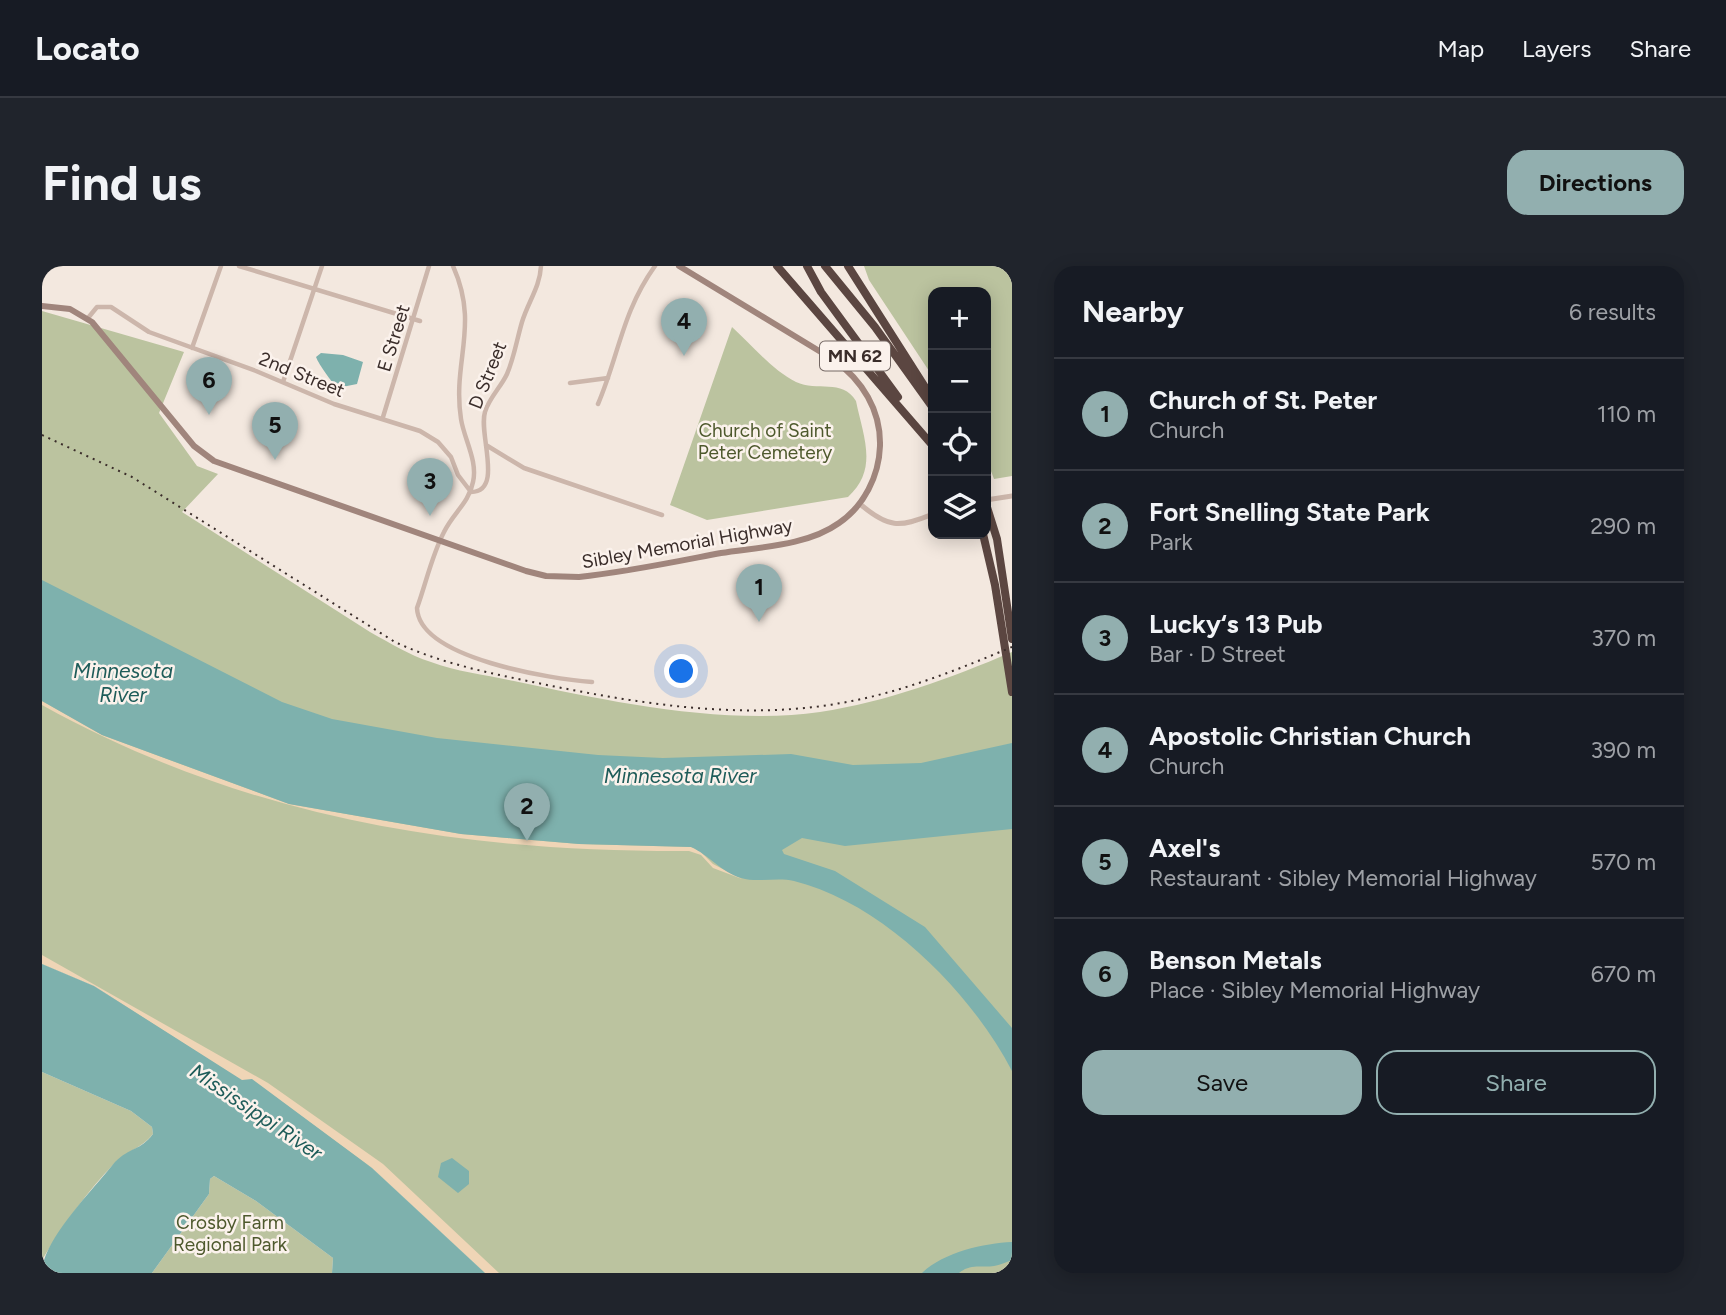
<!DOCTYPE html>
<meta charset="utf-8">
<style>
body{margin:0;font-family:Figtree,sans-serif;background:#20242c;color:#f1f3f6}
.controls{position:absolute;right:21px;top:21px;display:grid;overflow:hidden;border-radius:14px;box-shadow:0 4px 18px #0003}
.controls button{width:63px;height:63px;display:grid;place-items:center;padding:0;border:0;border-bottom:2px solid #363941;background:#171b24;color:#f1f3f6;font:35px sans-serif}
.you{position:absolute;left:640px;top:406px;width:24px;height:24px;margin:-18px;border:5px solid #fff;border-radius:50%;background:#1a73e8;box-shadow:0 0 0 10px #1a73e833}
.badge{display:grid;place-items:center;width:46px;height:46px;border-radius:50%;background:#92afaf;color:#111;font-size:23px;font-weight:700}
.pin{position:absolute;translate:-50% -58px;filter:drop-shadow(0 2px 4px #0008)}
.pin::after{content:'';position:absolute;top:37px;width:24px;height:21px;background:inherit;clip-path:polygon(0 0,100% 0,50% 100%)}
.list{margin:0;padding:0;list-style:none}
h2{display:flex;justify-content:space-between;align-items:center;height:91px;margin:0;padding:0 28px;font-size:30px}
h2 small{font-size:23px;font-weight:400;color:#9ea1a6}
.list li{display:grid;grid-template-columns:46px 1fr auto;gap:21px;align-items:center;box-sizing:border-box;height:112px;padding:0 28px;border-top:2px solid #363941}
.list b{display:block;font-size:26px;white-space:nowrap}
.list p{margin:0;font-size:23px;white-space:nowrap;color:#9ea1a6}
.list em{font-size:23px;font-style:normal;color:#9ea1a6}
.actions{display:flex;gap:14px;padding:21px 28px}
.actions a{flex:1;padding:16px 0;border:2px solid #92afaf;border-radius:21px;text-align:center;font-size:24px;color:#92afaf}
.actions .main{background:#92afaf;color:#111}
.icon{flex:none;width:38px;height:38px;fill:none;stroke:currentColor;stroke-width:2;stroke-linecap:round;stroke-linejoin:round}
.map{position:relative;flex:none;width:970px;height:1007px;overflow:hidden;border-radius:21px}
header{display:flex;align-items:center;gap:42px;box-sizing:border-box;height:98px;padding:0 35px;background:#171b24;border-bottom:2px solid #363941}
header strong{font-size:33px}
nav{display:flex;gap:38px;margin-inline-start:auto;font-size:24px}
.intro{display:flex;align-items:center;justify-content:space-between;box-sizing:border-box;height:168px;padding:0 42px}
h1{margin:0;font-size:49px}
.button{padding:18px 32px;border-radius:21px;background:#92afaf;color:#111;font-size:24px;font-weight:700}
main{display:flex;gap:42px;padding:0 42px}
aside{flex:1;background:#171b24;border-radius:21px;box-shadow:0 4px 18px #0003}
.map>svg:first-child{display:block}
.green{fill:#bbc39f}
.sand{fill:#efd5b6}
.water{fill:#7eb1ad}
.lines{fill:none;stroke-linecap:round;stroke-linejoin:round}
.minor{stroke:#ccb6ab;stroke-width:4.5}
.tertiary{stroke:#ccb6ab;stroke-width:5}
.secondary{stroke:#a0857c;stroke-width:6}
.motorway{stroke:#5b4641;stroke-width:8}
.rail{stroke:#3a2d2a;stroke-width:2;stroke-dasharray:2 5;stroke-linecap:butt}
.labels{text-anchor:middle;stroke-width:5;stroke-linejoin:round;paint-order:stroke}
.shield{fill:#fbf2ec;stroke:#746864;stroke-width:2}
.shield-label{font-size:18px;font-weight:bold;fill:#3a2d2a}
.street-label{font-size:19px;fill:#3a2d2a;stroke:#fbf2ec}
.park-label{font-size:19px;fill:#4e592d;stroke:#fbf2ec}
.water-label{font-size:21px;font-style:italic;fill:#1e5c59;stroke:#fbf2ec}
</style>
<header>
<strong>Locato</strong>
<nav><a>Map</a><a>Layers</a><a>Share</a></nav>
</header>
<div class="intro"><h1>Find us</h1><a class="button">Directions</a></div>
<main>
<div class="map">
<svg width="970" height="1007" viewBox="0 0 970 1007">
<rect width="100%" height="100%" fill="#f3e8df"/>
<path class="green" d="M822,0h148v210l-18,3 -8,-21v-166h-53v85l-64,-97z
M0,45l142,41 -25,61 38,53 21,8 -36,38 188,120c20,11 39,23 61,30 26,10 56,13 83,19 93,20 211,45 306,31 66,-10 131,-34 192,-60v621h-527l-113,-105 -278,-182 -52,-22z
M690,61c20,18 40,43 64,55 21,10 46,-4 60,19 7,35 23,68 -8,96l-141,23 -37,-15z
M0,806l89,39 21,16 1,7c-12,15 -25,16 -38,29 -28,28 -53,64 -73,97z
M172,910l42,25 77,57 -1,15h-180l57,-79 1,-15z"/>
<path class="sand" d="M0,435l60,34 187,69 172,30 118,10 112,3 9,4 13,13 29,15 -29,-11 -12,-13 -12,-4c-231,1 -443,-33 -647,-146z
M0,689l226,128 115,81 116,109h-14l-113,-105 -120,-88 -10,1 -148,-95 -52,-22z"/>
<path class="water" d="M279,87l22,2 20,7 -6,22 -20,4c-5,-6 -18,-23 -21,-31z
M0,314l240,122 50,17 105,19 161,17 65,3 128,-4 62,11 68,-2 91,-20v86l-167,17 -43,-8 -20,12 2,4 51,17 90,56 87,101v43c-41,-79 -129,-168 -218,-190 -17,-4 -37,2 -53,-3 -20,-6 -32,-23 -50,-31l-112,-3 -118,-10 -172,-30 -187,-69 -60,-34z
M0,698l52,22 148,94 10,-1 120,89 113,105h-153l1,-15 -77,-57 -42,-25 -4,3 -1,15 -57,79h-110c0,-33 52,-84 73,-111 15,-15 25,-11 38,-28l-1,-7 -21,-16 -89,-39z
M410,892l17,13v13l-11,9 -20,-16 3,-14z
M970,976v18c-6,2 -12,5 -18,6 -13,2 -23,-3 -35,7h-37c20,-20 62,-30 90,-31z"/>
<g class="lines">
<path class="minor" d="M197,0l181,55
M411,0c27,60 -1,95 8,153 3,20 17,42 12,63 -4,21 -20,31 -29,50 -12,23 -18,51 -27,76 2,51 136,71 175,74
M46,52l9,-11h14l38,25 107,39 78,33 86,27 18,11 13,15 7,18 13,17
M150,82l29,-82
M241,116l39,-116
M528,117l38,-5
M556,138c21,-49 24,-92 57,-138
M341,151l46,-151
M444,179l38,23 138,47
M429,226c33,0 7,-59 14,-80 4,-14 16,-25 22,-38 7,-16 10,-35 15,-52 6,-20 18,-35 19,-56"/>
<path class="tertiary" d="M944,234l26,-4
M818,238c28,24 39,24 73,10"/>
<path class="secondary" d="M0,40l28,3 22,13 102,124 20,15 312,110 20,5 33,1c48,-5 95,-15 142,-24 38,-6 86,-7 118,-30 25,-17 40,-47 41,-77 1,-36 -18,-66 -46,-86l-155,-94"/>
<path class="motorway" d="M735,0l156,180
M765,0l14,26 77,105
M783,0l50,61 58,81
M806,0l82,129
M944,238l11,35 15,100
M941,268l12,51 17,107"/>
<path class="rail" d="M0,169l90,42 263,165c49,23 104,33 157,44 95,19 194,34 289,17 59,-10 116,-33 171,-56"/>
</g>
<g class="labels">
<rect class="shield" x="778" y="75.5" width="70" height="29" rx="5"/>
<g class="shield-label">
<text x="813" y="96">MN 62</text>
</g>
<g class="street-label">
<text transform="translate(351 72) rotate(-73)" y="7">E Street</text>
<text transform="translate(260 108) rotate(22)" y="7">2nd Street</text>
<text transform="translate(445 109) rotate(-68)" y="7">D Street</text>
<text transform="translate(645 277) rotate(-10)" y="7">Sibley Memorial Highway</text>
</g>
<g class="park-label">
<text x="723" y="171">Church of Saint<tspan x="723" dy="22">Peter Cemetery</tspan></text>
<text x="188" y="963">Crosby Farm<tspan x="188" dy="22">Regional Park</tspan></text>
</g>
<g class="water-label">
<text x="81" y="412">Minnesota<tspan x="81" dy="24">River</tspan></text>
<text x="638" y="517">Minnesota River</text>
<text transform="translate(214 846) rotate(34)" y="7">Mississippi River</text>
</g>
</g>
</svg>
<div class="controls">
<button>+</button>
<button>−</button>
<button><svg class="icon" aria-label="locate" viewBox="0 0 24 24"><circle cx="12" cy="12" r="6"/><path d="M12 2v4M12 18v4M2 12h4M18 12h4"/></svg></button>
<button><svg class="icon" aria-label="layers" viewBox="0 0 24 24"><path d="M12 4l9 5-9 5-9-5zM3 14l9 5 9-5"/></svg></button>
</div>
<div class="you"></div>
<div class="pin badge" style="left:717px;top:356px">1</div>
<div class="pin badge" style="left:485px;top:575px">2</div>
<div class="pin badge" style="left:388px;top:250px">3</div>
<div class="pin badge" style="left:642px;top:90px">4</div>
<div class="pin badge" style="left:233px;top:194px">5</div>
<div class="pin badge" style="left:167px;top:149px">6</div>
</div>
<aside>
<h2>Nearby<small>6 results</small></h2>
<ul class="list">
<li><span class="badge">1</span><div><b>Church of St. Peter</b><p>Church</p></div><em>110 m</em></li>
<li><span class="badge">2</span><div><b>Fort Snelling State Park</b><p>Park</p></div><em>290 m</em></li>
<li><span class="badge">3</span><div><b>Lucky‘s 13 Pub</b><p>Bar · D Street</p></div><em>370 m</em></li>
<li><span class="badge">4</span><div><b>Apostolic Christian Church</b><p>Church</p></div><em>390 m</em></li>
<li><span class="badge">5</span><div><b>Axel's</b><p>Restaurant · Sibley Memorial Highway</p></div><em>570 m</em></li>
<li><span class="badge">6</span><div><b>Benson Metals</b><p>Place · Sibley Memorial Highway</p></div><em>670 m</em></li>
</ul>
<div class="actions"><a class="main">Save</a><a>Share</a></div>
</aside>
</main>
